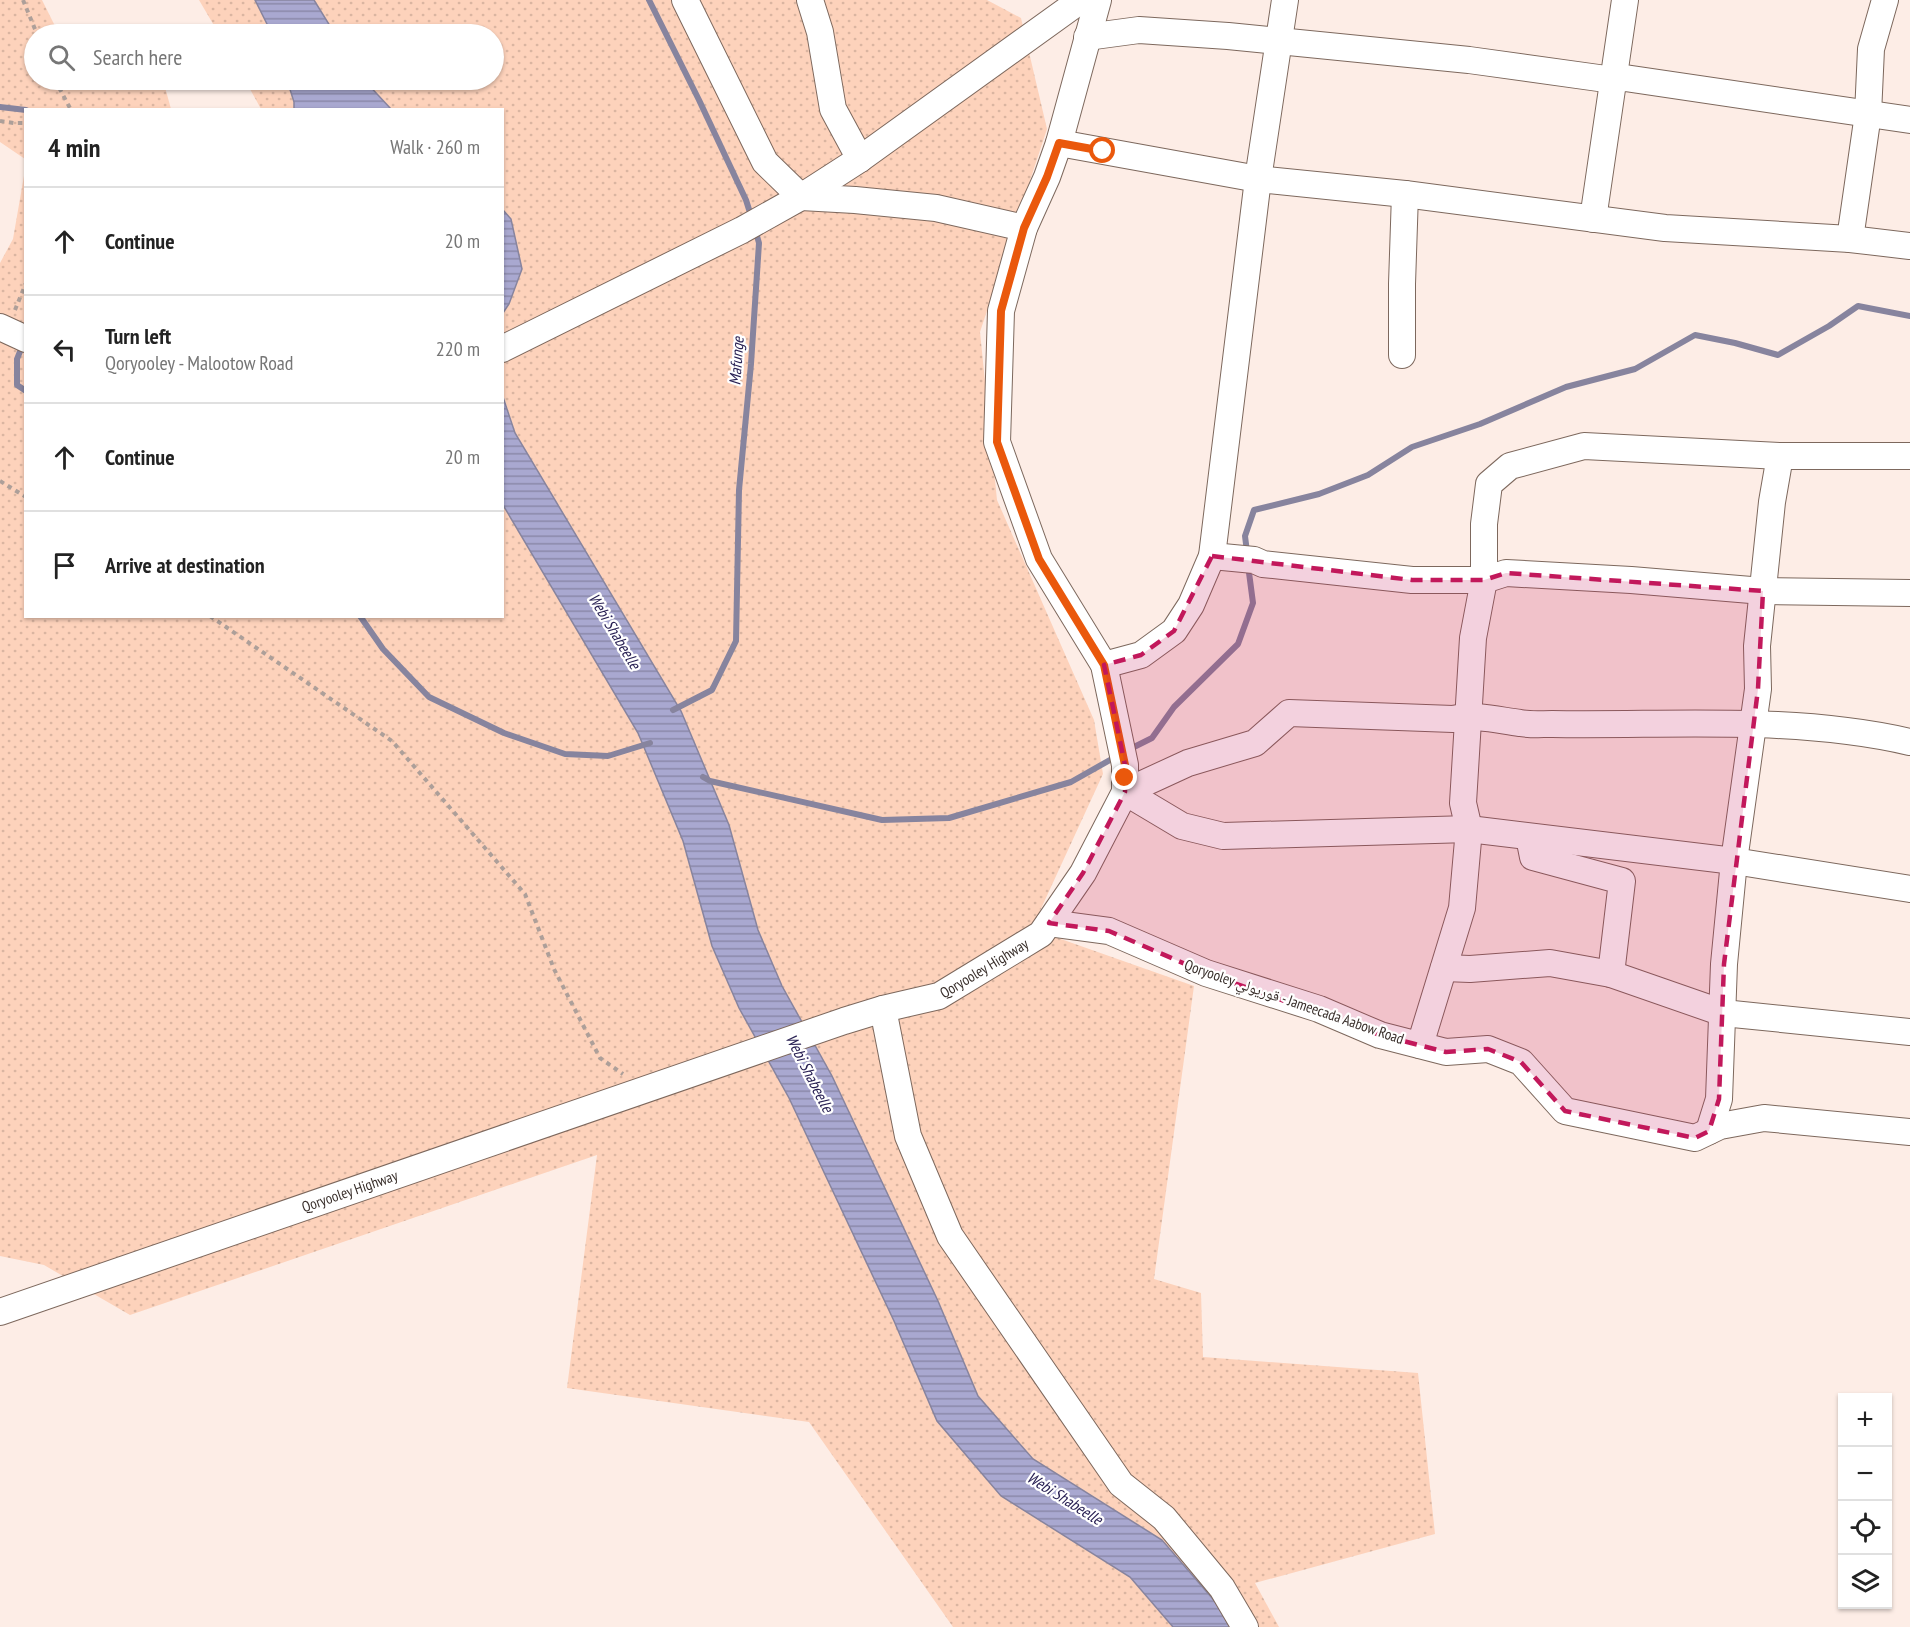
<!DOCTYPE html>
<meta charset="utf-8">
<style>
body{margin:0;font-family:"PT Sans Narrow","Noto Naskh Arabic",sans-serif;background:#f6f6f6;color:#222}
.controls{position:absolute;right:18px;bottom:18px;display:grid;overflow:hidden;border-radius:0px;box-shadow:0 2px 4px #0004}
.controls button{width:54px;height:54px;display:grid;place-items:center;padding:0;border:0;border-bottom:2px solid #e0e0e0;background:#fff;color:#222;font:30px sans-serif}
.stop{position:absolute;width:18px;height:18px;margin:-14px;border:4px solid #ea580c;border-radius:50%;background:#fff}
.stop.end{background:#ea580c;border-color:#fff;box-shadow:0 2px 6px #0008}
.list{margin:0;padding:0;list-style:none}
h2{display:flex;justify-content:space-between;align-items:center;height:78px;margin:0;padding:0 24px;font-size:26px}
h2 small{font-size:20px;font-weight:400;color:#767676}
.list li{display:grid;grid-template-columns:39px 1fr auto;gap:18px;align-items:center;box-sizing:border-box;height:108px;padding:0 24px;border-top:2px solid #e0e0e0}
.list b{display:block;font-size:22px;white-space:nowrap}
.list p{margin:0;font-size:20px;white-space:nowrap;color:#767676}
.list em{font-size:20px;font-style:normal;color:#767676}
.icon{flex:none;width:33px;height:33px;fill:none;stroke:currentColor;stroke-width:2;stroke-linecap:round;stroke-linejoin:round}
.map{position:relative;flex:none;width:1910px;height:1627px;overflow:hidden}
.search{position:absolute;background:#fff;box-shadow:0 2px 4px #0004;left:24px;top:24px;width:480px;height:66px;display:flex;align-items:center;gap:15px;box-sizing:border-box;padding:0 21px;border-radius:33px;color:#767676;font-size:22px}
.panel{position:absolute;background:#fff;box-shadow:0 2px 4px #0004;left:24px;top:108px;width:480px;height:510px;border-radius:0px}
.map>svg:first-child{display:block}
.grass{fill:url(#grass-dots)}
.water{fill:url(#water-rules);stroke:#87849e;stroke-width:1.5}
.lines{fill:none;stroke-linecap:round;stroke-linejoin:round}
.stream{stroke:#87849e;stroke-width:6}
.minor-casing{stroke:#7d685d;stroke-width:28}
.path{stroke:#ad9f99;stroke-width:4;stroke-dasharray:4.5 4.5;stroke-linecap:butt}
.minor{stroke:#fff;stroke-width:26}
.route{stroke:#ea580c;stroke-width:8}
.marked{fill:#c2185b;fill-opacity:0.2;stroke:#c2185b;stroke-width:4.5;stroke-dasharray:12 8;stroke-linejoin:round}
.labels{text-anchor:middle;stroke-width:4.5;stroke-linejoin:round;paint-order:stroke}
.street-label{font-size:15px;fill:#392f2b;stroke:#fff}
.water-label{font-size:16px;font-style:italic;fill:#282053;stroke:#fff}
</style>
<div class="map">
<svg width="1910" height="1627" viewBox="0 0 1910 1627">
<defs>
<pattern id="grass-dots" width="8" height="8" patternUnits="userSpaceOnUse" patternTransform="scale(1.5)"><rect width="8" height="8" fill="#fdd2bb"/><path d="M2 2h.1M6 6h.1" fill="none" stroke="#dab5a1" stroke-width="1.8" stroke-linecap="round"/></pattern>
<pattern id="water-rules" width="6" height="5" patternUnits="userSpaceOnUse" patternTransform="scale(1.5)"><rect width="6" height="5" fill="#a9a8d0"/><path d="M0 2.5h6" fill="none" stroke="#8b89a9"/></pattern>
</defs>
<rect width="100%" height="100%" fill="#fdede6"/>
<path class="grass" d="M0,0h42l17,34h-25v46h51l3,5 13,-5h62l8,29 -145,1 -1,49 -25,-17z
M199,0h56l17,34h-53z
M314,0h673l34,18 26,111 -67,203 17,168 97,220 9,54 -64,139 19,25 136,48 -40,293 47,14 2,64 215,16 17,161 -180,49 24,44h-42l-75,-87 -129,-81 -55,-63 -40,-95 -106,-225 -50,-90 -24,-56 -29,-105 -48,-114 -166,-278 -12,-39 -1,-81 7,-9 2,-85 -8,-9 -1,-100 -111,-1 -27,-29h130v-46h-159z
M245,80h42l7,22v7h-33z
M25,170l1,446h476l1,-111 135,228 45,108 29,105 27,62 50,90 105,223 43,100 64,75 129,81 43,50h-220l-144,-205 -242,-34 30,-233 -467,160 -86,-50 -44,-9v-993l13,-24z"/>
<path class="water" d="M255,0h59l21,34h-63z
M287,80h77l27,29h-97v-7z
M503,210l8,9 11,50 -13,35 -6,9z
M502,394l13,39 166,278 48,114 29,105 24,56 50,90 106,225 40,95 55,63 129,81 75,87h-64l-43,-50 -129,-81 -64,-75 -43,-100 -105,-223 -50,-90 -27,-62 -29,-105 -45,-108 -135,-228z"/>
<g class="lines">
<path class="stream" d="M649,0l50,100 47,100 6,19
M0,107l26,3
M23,344l-6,15v26l9,6
M1247,552l-2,-16 9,-26 65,-16 49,-19 44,-28 68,-23 86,-37 69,-18 60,-34 40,8 43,12 51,-29 29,-20 52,10
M360,616l23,33 46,48 75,36 61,21 43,2 42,-13
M673,710l39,-20 24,-49 3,-151 12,-126 8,-121 -4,-14
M1128,750l24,-12 22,-31 64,-63 15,-41 -5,-38
M703,777l7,4 172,39 67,-2 122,-36 46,-26"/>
<g class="minor-casing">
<g id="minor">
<path d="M685,0l80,162 36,35 54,3 81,8 88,20"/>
<path d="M810,0l10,32 13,77 27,50"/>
<path d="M1087,37l52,-7 89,6 241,24 144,20 12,-2 285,42"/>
<path d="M1059,143l199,36 147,15 260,34 185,11 60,7"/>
<path d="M1593,219l32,-219"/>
<path d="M1850,239l18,-125 3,-65 14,-49"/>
<path d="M0,327l26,12"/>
<path d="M502,349l240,-119 59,-33 59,-38 221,-159"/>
<path d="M1402,355v-71l3,-90"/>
<path d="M1212,556l42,4 9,4 149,16h72l22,-7 125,7 132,11 147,2"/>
<path d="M1104,665l37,-10 33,-24 17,-26 21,-49 46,-377 27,-179"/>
<path d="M1125,792l63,-29 67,-20 34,-30 164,6c22,-5 44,1 67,4 11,2 21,1 32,1 119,2 241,-9 358,18"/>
<path d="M1125,792l57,34 41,10 246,-7 265,32 176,28"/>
<path d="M1529,837l4,20 89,24 -11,93"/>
<path d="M1049,923l60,8 97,42 113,36 61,26 66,17 42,-3 33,13 44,49 130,27 25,-12 44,-8 146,14"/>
<path d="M1444,968l26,1 80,-6 61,11 112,39 187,19"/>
<path d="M883,1009l25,127 42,100 171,248 43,34 58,70 23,39"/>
<path d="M1420,1045l42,-137 7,-79 -6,-26 10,-165 11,-58v-56l5,-40 21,-18 74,-20 196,10h130"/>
<path d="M1709,1131l10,-32 5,-135 10,-103 24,-172 -1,-43 15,-144 8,-46"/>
<path id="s1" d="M0,1312l844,-291 39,-12 56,-13 102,-62 42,-61 42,-81v-27l-21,-100 -65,-106 -42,-117 4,-131 23,-83 23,-51 12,-34 39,-143"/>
</g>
</g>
<path class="path" d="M23,0l14,34
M55,80l16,30
M0,121l14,2h12
M15,310l11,-27
M0,481l26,16
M210,616l182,125 133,153 29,75 46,89 23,16"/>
<use href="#minor" class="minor"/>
</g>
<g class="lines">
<path class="route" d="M1103,151l-44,-8 -12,34 -23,51 -23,83 -4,131 42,117 65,106 21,100v13"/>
</g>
<path class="marked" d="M1212,556l200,24h72l22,-7 257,18 -5,98 -34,275 -5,135 -10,32 -14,7 -130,-27 -44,-49 -33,-13 -42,3 -66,-17 -174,-62 -97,-42 -60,-8 34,-50 42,-81v-27l-21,-100 37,-10 33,-24z"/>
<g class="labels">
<g class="street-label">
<text dy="5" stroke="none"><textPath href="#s1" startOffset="1044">Qoryooley Highway</textPath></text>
<text transform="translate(1294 1002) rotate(19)" y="5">Qoryooley قوريولي - Jameecada Aabow Road</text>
<text dy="5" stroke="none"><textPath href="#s1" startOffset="370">Qoryooley Highway</textPath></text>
</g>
<g class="water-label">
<text transform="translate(736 361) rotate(-86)" y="6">Mafunge</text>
<text transform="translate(615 631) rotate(59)" y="6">Webi Shabeelle</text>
<text transform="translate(810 1073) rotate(63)" y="6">Webi Shabeelle</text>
<text transform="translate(1065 1498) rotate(32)" y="6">Webi Shabeelle</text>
</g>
</g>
</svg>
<div class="controls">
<button>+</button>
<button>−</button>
<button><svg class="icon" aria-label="locate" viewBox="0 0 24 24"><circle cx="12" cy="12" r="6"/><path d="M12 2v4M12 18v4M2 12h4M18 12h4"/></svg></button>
<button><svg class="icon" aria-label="layers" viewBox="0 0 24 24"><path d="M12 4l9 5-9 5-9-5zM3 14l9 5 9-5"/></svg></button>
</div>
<div class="stop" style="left:1103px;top:151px"></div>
<div class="stop end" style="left:1125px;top:778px"></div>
<div class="search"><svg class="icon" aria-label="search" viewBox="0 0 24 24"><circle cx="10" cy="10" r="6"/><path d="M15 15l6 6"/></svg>Search here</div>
<section class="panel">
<h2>4 min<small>Walk · 260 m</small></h2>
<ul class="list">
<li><svg class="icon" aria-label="ahead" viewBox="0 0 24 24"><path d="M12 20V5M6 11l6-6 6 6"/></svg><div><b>Continue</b></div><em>20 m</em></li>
<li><svg class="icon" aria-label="left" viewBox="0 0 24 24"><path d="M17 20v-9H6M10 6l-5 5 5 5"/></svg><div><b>Turn left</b><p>Qoryooley - Malootow Road</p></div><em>220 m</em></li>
<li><svg class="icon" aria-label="ahead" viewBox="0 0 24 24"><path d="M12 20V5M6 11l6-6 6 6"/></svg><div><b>Continue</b></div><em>20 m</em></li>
<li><svg class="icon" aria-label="arrive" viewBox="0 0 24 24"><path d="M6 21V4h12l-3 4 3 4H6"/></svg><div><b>Arrive at destination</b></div></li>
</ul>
</section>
</div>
